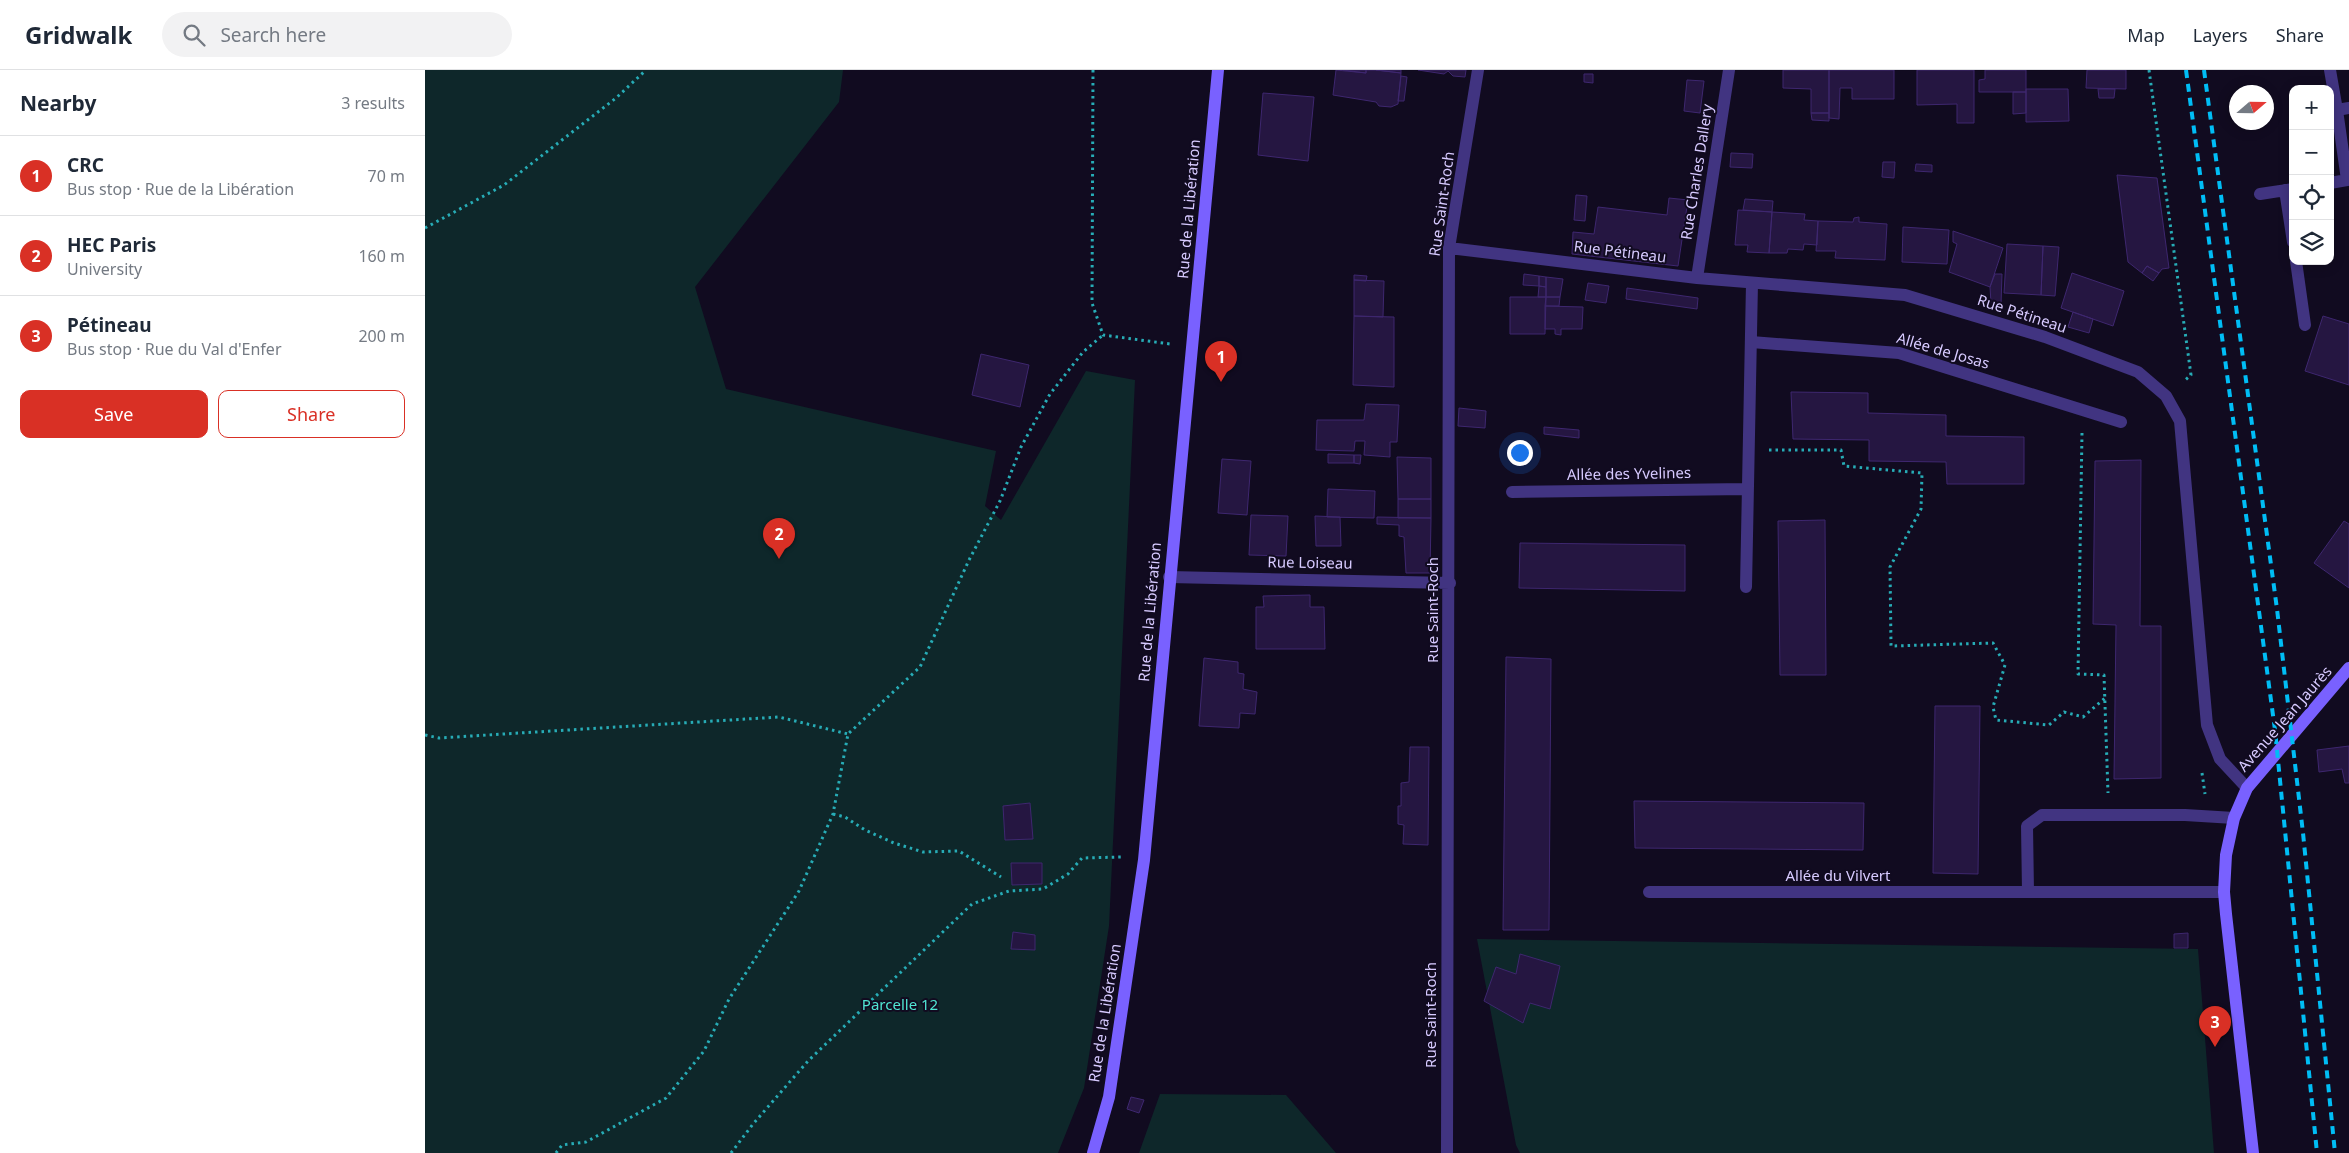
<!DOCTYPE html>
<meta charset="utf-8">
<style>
body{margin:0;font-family:"Noto Sans",sans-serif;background:#f2f2f3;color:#1f2937}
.controls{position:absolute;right:15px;top:15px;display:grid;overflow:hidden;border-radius:10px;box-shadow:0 2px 12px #0003}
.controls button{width:45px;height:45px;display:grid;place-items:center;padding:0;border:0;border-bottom:1px solid #e0e1e3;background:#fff;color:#1f2937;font:25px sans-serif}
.compass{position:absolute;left:1804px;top:15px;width:45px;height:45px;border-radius:50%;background:#fff;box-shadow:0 2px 12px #0003;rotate:70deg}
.you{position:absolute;left:1094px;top:382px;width:18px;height:18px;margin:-12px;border:4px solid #fff;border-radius:50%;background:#1a73e8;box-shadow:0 0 0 8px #1a73e833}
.badge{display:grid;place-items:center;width:32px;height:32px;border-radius:50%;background:#d93025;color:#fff;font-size:16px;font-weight:700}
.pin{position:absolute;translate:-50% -41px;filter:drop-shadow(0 1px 2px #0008)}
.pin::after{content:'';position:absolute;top:26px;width:18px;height:15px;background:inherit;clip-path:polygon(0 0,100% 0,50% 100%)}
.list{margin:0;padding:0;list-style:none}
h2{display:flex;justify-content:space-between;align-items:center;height:65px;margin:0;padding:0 20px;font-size:21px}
h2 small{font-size:16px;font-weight:400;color:#747a83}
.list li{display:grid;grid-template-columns:32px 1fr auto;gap:15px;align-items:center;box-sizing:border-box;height:80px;padding:0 20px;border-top:1px solid #e0e1e3}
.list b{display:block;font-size:19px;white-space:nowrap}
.list p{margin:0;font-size:16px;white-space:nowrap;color:#747a83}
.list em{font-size:16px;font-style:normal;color:#747a83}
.actions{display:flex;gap:10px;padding:15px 20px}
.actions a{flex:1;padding:11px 0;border:1px solid #d93025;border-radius:10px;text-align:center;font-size:18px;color:#d93025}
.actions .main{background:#d93025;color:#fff}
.icon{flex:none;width:28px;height:28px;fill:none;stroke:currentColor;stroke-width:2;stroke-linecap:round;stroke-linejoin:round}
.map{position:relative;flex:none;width:1924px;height:1083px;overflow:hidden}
header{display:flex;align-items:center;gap:30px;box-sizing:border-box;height:70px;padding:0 25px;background:#fff;border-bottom:1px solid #e0e1e3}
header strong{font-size:24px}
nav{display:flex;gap:28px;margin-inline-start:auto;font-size:18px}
.search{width:350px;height:45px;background:#f2f2f3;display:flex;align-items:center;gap:12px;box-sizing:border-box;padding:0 18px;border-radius:28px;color:#747a83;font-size:19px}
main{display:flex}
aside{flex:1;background:#fff}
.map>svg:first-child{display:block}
.green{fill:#0e272a}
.building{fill:#251641;stroke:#3e276f}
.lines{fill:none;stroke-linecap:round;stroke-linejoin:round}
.path{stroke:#27acb6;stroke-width:3;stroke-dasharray:2.5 4;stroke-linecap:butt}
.lane{stroke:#413481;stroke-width:12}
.street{stroke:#413481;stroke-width:12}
.secondary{stroke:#7961ff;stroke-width:12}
.rail{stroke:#00bdf5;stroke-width:4;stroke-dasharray:8 6;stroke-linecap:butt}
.labels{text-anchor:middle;stroke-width:4;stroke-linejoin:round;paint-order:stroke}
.street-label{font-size:15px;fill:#d7caff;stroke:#110b20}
.park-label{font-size:15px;fill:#50e4d2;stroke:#110b20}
</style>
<header>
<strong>Gridwalk</strong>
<div class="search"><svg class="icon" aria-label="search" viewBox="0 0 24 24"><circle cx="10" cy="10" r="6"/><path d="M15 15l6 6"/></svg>Search here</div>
<nav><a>Map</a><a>Layers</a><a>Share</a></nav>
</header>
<main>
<aside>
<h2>Nearby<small>3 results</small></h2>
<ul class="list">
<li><span class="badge">1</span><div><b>CRC</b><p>Bus stop · Rue de la Libération</p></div><em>70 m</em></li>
<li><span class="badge">2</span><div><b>HEC Paris</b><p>University</p></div><em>160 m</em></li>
<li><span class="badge">3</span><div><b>Pétineau</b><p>Bus stop · Rue du Val d'Enfer</p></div><em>200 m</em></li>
</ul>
<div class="actions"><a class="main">Save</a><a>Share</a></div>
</aside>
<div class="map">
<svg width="1924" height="1083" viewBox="0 0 1924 1083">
<rect width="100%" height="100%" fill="#110b20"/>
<path class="green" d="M0,0h418l-4,32 -144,185 31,102 270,62 -11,55 16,14 85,-149 49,9 -26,546 -25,162 -26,65h-633z
M1052,869l721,10 16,204h-694l-4,-8z
M735,1024l126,1 50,58h-197z"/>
<path class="building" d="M911,0l30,3v-3h10l25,3 -3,31 -7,3 -12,-1 -3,-4 -43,-7z
M918,0h23v3z
M951,0h25v3z
M993,0h48l-1,7 -12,-1 -5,-5 -4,3z
M1358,0h46v43h-18v-24l-28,-1z
M1404,0h65v29h-42v-11h-12l-1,31 -10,-1z
M1492,0h57v53h-17v-19l-40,1z
M1560,0h41v22h-47v-12l6,-1z
M1662,0h39v19l-40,-1z
M1159,4h9v9l-9,-1z
M976,6l6,1 -3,24h-6z
M1262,10l17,1 -4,32 -16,-2z
M1601,19h42l1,32 -43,1z
M1673,19h17l-1,9h-15z
M1588,22h13v21l-13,1z
M838,23l51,4 -6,64 -50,-6z
M1386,43h18v8l-17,-1z
M1306,83l22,1 -1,14 -22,-1z
M1458,92h12l-1,16 -12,-1z
M1491,94l16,1v7l-17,-1z
M1692,105l40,3 12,90 -7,1 -3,4 -12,-7 -5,7 -14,-11z
M1151,125l11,1 -2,25 -11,-1z
M1244,128l19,2 -10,66 -106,-12 1,-22 21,2 4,-27 69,8z
M1320,129l28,2 -1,11 -29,-2z
M1313,140l34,2 -3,41 -22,-1 1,-7h-13z
M1347,142l33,2 -1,6 14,1 -1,24 -13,-1 -1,6 -15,-1 -1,4h-18z
M1434,147v5l28,2 -2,36 -50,-2 1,-7h-20l2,-30 35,1 1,-4z
M1478,157l46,3 -2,34 -45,-2z
M1528,161l50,17 -13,39 -41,-15 8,-28 -4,-2z
M1582,174l36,2 -2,49 -37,-2z
M1618,176l16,1 -4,49 -14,-1z
M1722,196l12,7 -6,8 -11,-8z
M1647,203l52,18 -11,35 -52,-18z
M1099,204l15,2v10l-16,-1z
M1570,204h7l-1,31 -10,-2 -1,-16z
M929,205l13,1 -1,5 -12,-1z
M1114,206l7,1v10l-7,-1z
M1121,207l17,2 -3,18h-14z
M929,210l30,1 -1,36 -29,-1z
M1163,213l21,3 -3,17 -21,-3z
M1114,216l7,1v10h-8z
M1202,218l71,10 -1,11 -71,-10z
M1085,227h36l-1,37h-35z
M1121,227h14l-1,9h-14z
M1120,236l38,1 -1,22h-21v6l-6,-1v-5h-10z
M1648,242l20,7 -4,14 -21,-6z
M929,246l40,1v70l-41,-2z
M1898,246l26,8v61l-44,-14z
M556,284l48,11 -9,42 -48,-12z
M1366,322l77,1v20l78,2v21l78,1v47h-77l-1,-22 -77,-1v-21l-76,-1z
M941,334l33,1 -2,37h-7v15l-26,-2 1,-14h-10l-1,10 -38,-1 1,-30h47z
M1034,338l27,3 -1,17 -27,-2z
M1119,357l35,3v8l-35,-4z
M903,384l26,1v8h-26z
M929,385h7l-1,9 -6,-1z
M972,387l34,1v41h-33z
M797,389l29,2 -4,54 -29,-2z
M1716,390l-1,166h21v152l-47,1 2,-154 -23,-1 2,-163z
M903,419l47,2 -1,27 -47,-1z
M973,429h33v19h-33z
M826,445l37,1 -2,40 -37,-1z
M890,446l25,1 1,29h-25z
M952,447l54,1 -1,55h-24l-2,-36 -5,-1v-11l-22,-1z
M1400,450l1,155h-46l-2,-154z
M1919,451l5,3v64l-35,-25z
M1095,473l165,2v46l-166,-3z
M885,525v12h14l1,42h-69v-42h8l-1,-11z
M1081,587l45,2 -2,271h-46z
M779,588l34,4v11l6,1 -1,15 14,3 -2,22 -15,-1 -1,15 -40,-2z
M1510,636h45l-2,168 -45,-1z
M1924,676v37h-4l-3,-14 -23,3 -2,-22z
M985,677h19l-1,98 -25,-1 1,-19 -6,-1v-18h3v-23l8,-1z
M1209,731l230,2 -1,47 -228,-2z
M605,733l3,36 -28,1 -2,-34z
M586,793h31v21l-30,1z
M588,862l22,3v15l-24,-1z
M1763,863v15h-14v-14z
M1095,884l40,12 -10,43 -20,-6 -7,20 -39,-22 12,-34 20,7z
M706,1027l13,3 -5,13 -12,-4z"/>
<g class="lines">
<path class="path" d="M668,0l-1,233 11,32 67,9
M1724,0l42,305 -8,7
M0,158l79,-43 112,-87 30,-28
M1657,363l-4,241 26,1 4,118
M1344,380h72l3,16 78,7 -1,36 -31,58 1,79 102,-3 12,22 -12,42 3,13 53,5 15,-13 19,5 22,-19
M0,665l14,3 340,-21 69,17
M1777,703l3,21
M408,744l12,3 20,13 29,13 29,9 36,-1 42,26
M131,1083l6,-8 24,-3 80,-44 38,-47 25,-52 70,-108 34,-77 15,-80 72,-67 49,-107 31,-59 21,-54 29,-53 33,-42 20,-17
M306,1083l22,-29 55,-63 164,-157 37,-13 34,-2 25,-15 14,-16 39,-1"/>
<path class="lane" d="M1905,0l7,40 12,-2
M1905,113l17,-3 -10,-70
M1860,120l8,52
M1835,124l33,-5
M1871,191l9,64"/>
<path class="street" d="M1024,178l248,30 208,17 140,42 93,35 28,24 14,25 27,304 13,34 27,29
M1272,208l32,-208
M1326,272l148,11 222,69
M1087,422l235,-3
M744,507l281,6
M1321,517l6,-304
M1224,822h575
M1603,822l-1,-66 15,-11h143l49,3
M1022,1083l2,-905 29,-178"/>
<path class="secondary" d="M668,1083l16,-56 35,-237 74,-790
M1828,1083l-27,-239 -2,-22 2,-37 8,-37 13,-30 102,-120"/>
<path class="rail" d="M1761,0l89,660 42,423
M1779,0l73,539 26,224 32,320"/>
</g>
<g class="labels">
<g class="street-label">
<text transform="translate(1272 102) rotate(-81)" y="5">Rue Charles Dallery</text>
<text transform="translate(1017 134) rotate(-82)" y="5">Rue Saint-Roch</text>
<text transform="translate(764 139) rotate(-85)" y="5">Rue de la Libération</text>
<text transform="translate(1195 182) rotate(7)" y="5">Rue Pétineau</text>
<text transform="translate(1597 244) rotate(18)" y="5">Rue Pétineau</text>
<text transform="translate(1518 281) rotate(16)" y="5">Allée de Josas</text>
<text transform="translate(1204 404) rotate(-1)" y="5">Allée des Yvelines</text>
<text transform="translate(885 493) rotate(1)" y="5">Rue Loiseau</text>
<text transform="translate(1008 540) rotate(-90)" y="5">Rue Saint-Roch</text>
<text transform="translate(725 542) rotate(-85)" y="5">Rue de la Libération</text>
<text transform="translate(1860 649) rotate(-49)" y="5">Avenue Jean Jaurès</text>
<text x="1413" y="811">Allée du Vilvert</text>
<text transform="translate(680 943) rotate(-81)" y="5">Rue de la Libération</text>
<text transform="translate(1006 945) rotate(-90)" y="5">Rue Saint-Roch</text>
</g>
<g class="park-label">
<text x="475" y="940">Parcelle 12</text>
</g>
</g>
</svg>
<div class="controls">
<button>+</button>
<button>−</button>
<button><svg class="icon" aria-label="locate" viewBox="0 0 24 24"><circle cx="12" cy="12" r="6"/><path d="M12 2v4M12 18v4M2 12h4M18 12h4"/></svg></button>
<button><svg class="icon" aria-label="layers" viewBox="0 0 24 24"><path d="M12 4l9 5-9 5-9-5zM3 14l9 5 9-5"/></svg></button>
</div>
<svg class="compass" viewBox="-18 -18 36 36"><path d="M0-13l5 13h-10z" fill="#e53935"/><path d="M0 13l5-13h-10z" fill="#747a83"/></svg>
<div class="you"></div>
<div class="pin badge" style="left:796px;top:312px">1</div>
<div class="pin badge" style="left:354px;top:489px">2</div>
<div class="pin badge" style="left:1790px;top:977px">3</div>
</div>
</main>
